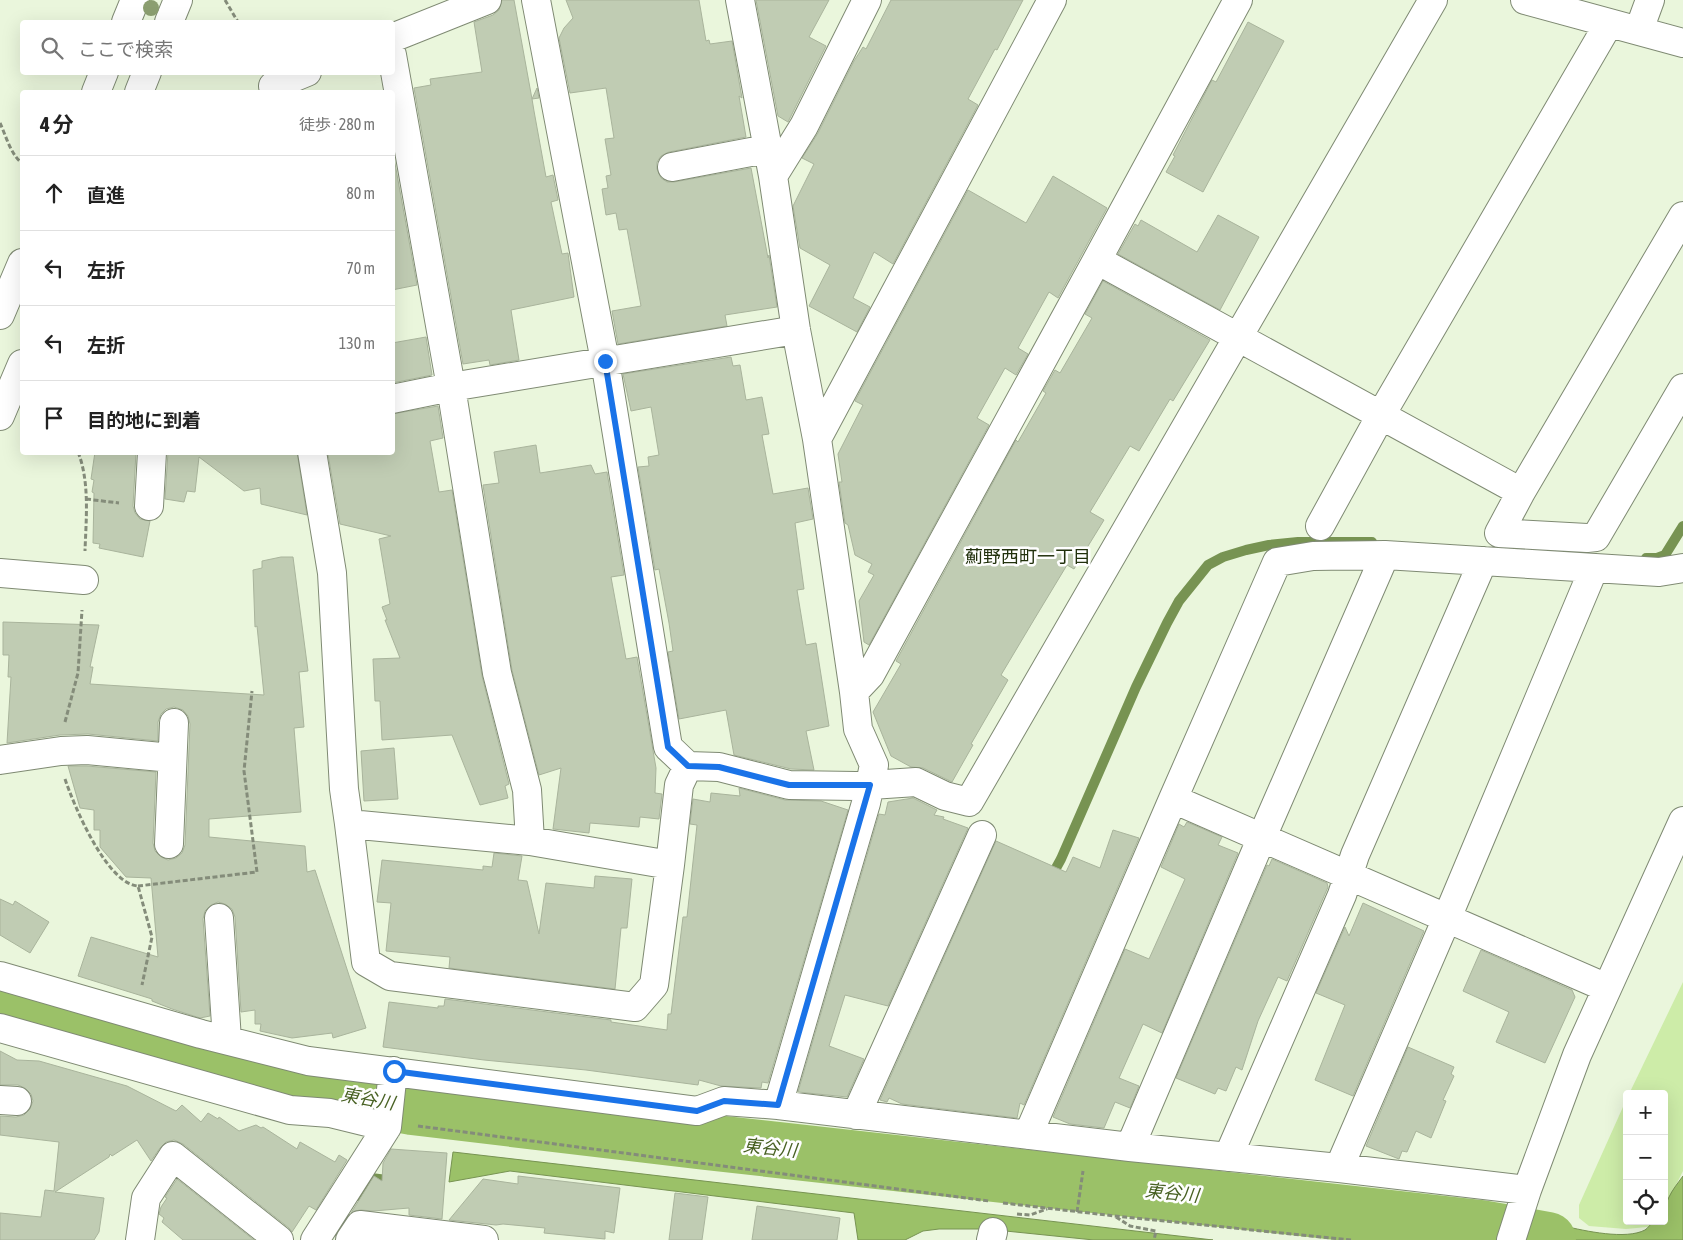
<!DOCTYPE html>
<html lang="ja">
<meta charset="utf-8">
<style>
body{margin:0;font-family:"Asap Condensed","Noto Sans JP",sans-serif;background:#f6f6f6;color:#222}
.controls{position:absolute;right:15px;bottom:15px;display:grid;overflow:hidden;border-radius:5px;box-shadow:0 5px 20px #0002}
.controls button{width:45px;height:45px;display:grid;place-items:center;padding:0;border:0;border-bottom:1px solid #e0e0e0;background:#fff;color:#222;font:25px sans-serif}
.stop{position:absolute;width:15px;height:15px;margin:-11px;border:4px solid #1a73e8;border-radius:50%;background:#fff}
.stop.end{background:#1a73e8;border-color:#fff;box-shadow:0 1px 5px #0008}
.list{margin:0;padding:0;list-style:none}
h2{display:flex;justify-content:space-between;align-items:center;height:65px;margin:0;padding:0 20px;font-size:21px}
h2 small{font-size:16px;font-weight:400;color:#767676}
.list li{display:grid;grid-template-columns:32px 1fr auto;gap:15px;align-items:center;box-sizing:border-box;height:75px;padding:0 20px;border-top:1px solid #e0e0e0}
.list b{display:block;font-size:19px;white-space:nowrap}
.list em{font-size:16px;font-style:normal;color:#767676}
.icon{flex:none;width:28px;height:28px;fill:none;stroke:currentColor;stroke-width:2;stroke-linecap:round;stroke-linejoin:round}
.map{position:relative;flex:none;width:1683px;height:1240px;overflow:hidden}
.search{position:absolute;background:#fff;box-shadow:0 5px 20px #0002;left:20px;top:20px;width:375px;height:55px;display:flex;align-items:center;gap:12px;box-sizing:border-box;padding:0 18px;border-radius:5px;color:#767676;font-size:19px}
.panel{position:absolute;background:#fff;box-shadow:0 5px 20px #0002;left:20px;top:90px;width:375px;height:365px;border-radius:5px}
.map>svg:first-child{display:block}
.green{fill:#cdeca8}
.water{fill:#9bc168;stroke:#779352}
.lines{fill:none;stroke-linecap:round;stroke-linejoin:round}
.stream{stroke:#779352;stroke-width:10}
.river{stroke:#9bc168;stroke-width:56}
.building{fill:#c0ccb3;stroke:#a9b49c}
.street-casing{stroke:#7f8a73;stroke-width:30}
.primary-casing{stroke:#7f8a73;stroke-width:30}
.path{stroke:#848c7a;stroke-width:3;stroke-dasharray:5 2.5;stroke-linecap:butt}
.street{stroke:#fff;stroke-width:28}
.primary{stroke:#fff;stroke-width:28}
.tree{fill:#8b9e70}
.route{stroke:#1a73e8;stroke-width:6}
.labels{text-anchor:middle;stroke-width:5;stroke-linejoin:round;paint-order:stroke}
.neighbourhood-label{font-size:18px;fill:#21300c;stroke:#fefefe}
.water-label{font-size:18px;font-style:italic;fill:#496224;stroke:#fefefe}
</style>
<div class="map">
<svg width="1683" height="1240" viewBox="0 0 1683 1240">
<rect width="100%" height="100%" fill="#eaf6dc"/>
<path class="green" d="M1683,982v189l-9,18 -5,33 -22,5 -21,2 -37,-3 -10,-8v-13l48,-107v123h37v-127h-35z"/>
<path class="water" d="M453,1152l760,88h-119l-108,-11h-47l-16,2 -18,9h-47l-4,-27 -344,-42 -61,11z
M1683,1176v64h-179l-13,-2 6,-21 61,11 6,-2c21,5 62,14 81,4 3,-2 6,-6 8,-9h11c0,-20 7,-29 19,-45z"/>
<g class="lines">
<path class="stream" d="M1646,558h11l8,-3 18,-29
M1050,879l11,-20 75,-172 31,-64 12,-22 29,-36 15,-8 23,-7 23,-5 29,-3h74
M359,1196l12,-18 24,3"/>
<path class="river" d="M0,1007l153,45 127,31 132,24 294,35 775,86 67,12"/>
</g>
<path class="building" d="M502,0h12l18,99 5,-11 2,10 -7,1 2,12 12,66 7,-2 5,25 -7,2 11,52 6,-1 6,44 -63,13 8,50 -29,5 -1,-5 -26,4 -49,-276 17,-3 -1,-6 52,-7 -8,-50 19,-7 6,-5z
M566,0h133l7,41 3,-1 1,4 22,-3 10,57 -3,-2 7,41 -77,15 -8,4 -4,6v7l4,9 6,4h7l77,-14 17,90 1,-3 8,52 -52,8 2,11 -109,18 -6,-33 29,-5 -14,-77 -8,1 -3,-17 -10,2 -4,-26 6,-1 -2,-12 5,-1 -6,-36 9,-1 -8,-50 -36,5 -11,-55 5,-10 9,-10z
M756,0h73l-20,37 17,9 -38,76 -10,-6z
M891,0h132l-26,50 -2,-1 -27,50 10,6 -85,159 -19,-12 -21,46 17,9 -13,25 -48,-26 21,-41 -30,-17 -7,-42 21,-42 -12,-6 16,-25 36,-72 9,-14 3,2z
M1248,22l36,19 -81,151 -37,-20 9,-16 -2,-1 39,-75 4,2z
M392,147l25,138 -25,5z
M1053,176l54,32 -49,90 -9,-6 -31,56 10,6 -12,21 -11,-7 -28,50 12,7 -120,220 -5,-3 -5,-41 15,-26 -6,-3 4,-8 -17,-9 -7,-30 -3,-2 -6,-41h3l-4,-28 25,-49 -8,-4 113,-211 58,33z
M1218,215l41,22 -39,73 -102,-56 17,-30 3,2 3,-6 56,32z
M1103,281l107,59 -37,61 -3,-2 -31,52 -9,-5 -40,66 14,8 -30,49 -7,-4 -32,53 -34,57 7,5 -37,64 2,1 -21,37 -2,-1 -27,-13 -12,-1 -20,-11 -18,-44 28,-48 -5,-3 120,-221 2,2 28,-49 -3,-2 12,-21 5,3 32,-55 -7,-4z
M426,337l6,38 -40,8v-40z
M731,357l2,9 7,-1 6,35 16,-3 7,37 -7,1 11,59 35,-6 5,31 -18,4 9,66 -7,1 9,55 10,-2 13,83 -23,5 8,39 -23,-1 -57,-14 -8,-45 -47,9 -11,-67 5,-1 -4,-28 -10,-54 -4,1 -17,-103 11,-1 -1,-9 11,-2 -8,-48 -20,4 -8,-37z
M438,406l5,32 -13,3 9,51 13,-2 30,186 27,108 -4,2 3,12 -28,7 -28,-70 -70,5 -2,-39h-5l-2,-42 27,-1 -15,-38h2l-5,-13 8,-3 -11,-65 12,-3 -51,-12 -12,-70 11,-2h53v-38z
M536,445l4,28 51,-8 4,9 12,-2 17,103 -13,2 15,82 11,-2 19,111 -1,25 7,1 -3,25 -19,-2 -1,10 -49,-4 -1,10 -36,-4 8,-61 -22,7 -27,-105 -29,-185 16,-2 -5,-31z
M95,452h41l-3,54 2,7 5,6 10,2 -7,36 -44,-9 1,-4 -7,-1 1,-50 -2,-1 2,-12 -3,-1z
M168,452h129l10,63 -46,-11 -1,-16 -16,3 -45,-34 -4,35 -8,-1 -3,11 -19,-3z
M281,557h12l15,114 -9,1 5,55 -10,1 7,84 -92,7v18l96,9 2,26 8,-2 51,158 -33,10 -1,-5 -40,5 -32,-7 1,-7h-6v-14l-14,2 -6,-95 -3,-8 -7,-5 -7,-2 -7,3 -6,6 -2,8 7,97 -10,2 -28,-9 -20,-8v-2l-74,-23 13,-39 67,20 -7,-79 -25,-1 -26,-30v-17h-6v-20l-14,-2 -12,-42h19l69,6 -3,71 2,8 6,6 7,3 8,-2 6,-5 3,-8 5,-121 -2,-8 -5,-6 -9,-3 -8,2 -5,5 -3,8v19l-70,-7 -28,1 -53,8 4,-66h-3l1,-22h-6v-33l96,3 -9,42h3l-3,17 174,11 -7,-69 -2,1 -2,-57 9,-2v-7z
M394,748l4,51 -34,2 -3,-50z
M739,788l46,12 36,1 27,9 -80,273 -6,-1 -1,6 -40,-2 -22,-6 -1,5 -112,-15 -102,-10 -101,-13 6,-45 49,6v-2h6l1,-7 166,21v2l56,8 1,-16h3l12,-97h4l10,-92 -7,-1 3,-25 17,3 1,-9 29,3z
M913,798l24,12 -3,5 10,2 -1,2 25,9 -80,178 -43,-11 -16,51 35,13 -17,38 -49,-5 81,-278 6,1 3,-13z
M1187,822l35,15 -4,8 20,8 -76,180 -19,-9 -24,54 20,8 -9,22 -15,-6 -11,26 -34,-4 -17,-7 72,-168 24,10 36,-80 -24,-12 18,-43 5,3z
M1113,830l26,8 -115,267 -4,-2 -3,15 -115,-14 -13,-6 -2,4 -7,-2 116,-259 70,31 7,-15 27,11z
M494,853l28,3 -4,24 9,1 12,53 7,-51 48,5 1,-12 37,3 -5,49h-6l-6,61 -166,-21 1,-11 -64,-6 5,-48 -14,-1 5,-42 101,10v-4l9,1z
M1272,859l55,24 1,4 -41,94 -9,-4 -20,44 -16,49 -6,-3 -10,24 -8,-3 -3,6 -39,-16 91,-213 2,1z
M0,899l13,6 2,-4 34,21 -19,31 -30,-18z
M1363,903l61,28 -71,165 -38,-16 30,-75 -29,-12 29,-66 4,9z
M1481,950l91,40 3,7 -30,66 -49,-21 13,-30 -46,-21z
M1408,1047l46,20 -3,7 3,2 -11,24 3,1 -15,37 -15,-7 -9,21 -5,-1 -3,8 -33,-13z
M0,1051l17,9 22,1 88,25 49,25 6,-6 19,17 7,-9 10,6 1,-2 20,14 17,-6 5,3 2,-1 34,22 3,-7 35,20 4,-7 8,5 -31,50 -7,-4 -17,26 -3,-4 -106,-84 -9,-4 -8,2 -6,6 -9,13 -14,-21 -25,16 -2,-2 -1,3 -54,35 49,6 -5,34 -5,8h-94v-27l41,4 4,-27 9,1 5,-49 -59,-7v-19l16,1 8,-2 6,-6 3,-8 -2,-7 -6,-6 -7,-3h-18z
M391,1149l56,4 -5,66 -33,-4v-7l-36,3 -12,-1 -7,1 -3,2 23,-37 8,5 1,-18z
M518,1176l102,12 -6,45 -9,-2v8l-61,-6 1,-5 -42,-4 -7,1 -47,-5 34,-41 35,5z
M177,1179l77,61h-71l-21,-18 2,-4 -5,-4 2,-7 6,-9 -2,-1z
M675,1193l33,4 -6,43h-33z
M757,1206l83,12 -3,22h-85z"/>
<g class="lines">
<g class="street-casing">
<path id="street" d="M536,0l69,361 63,386 20,19 31,1 70,18 67,1 60,-4 29,14 24,6 464,-802
M740,0l33,176 23,154 21,109 37,253 4,37 16,36 -8,38 -88,302
M1525,0l158,43
M1639,30l11,-30
M392,38l95,-38
M392,55l59,332 46,286 30,117 3,51 140,24 -16,120 -19,22 -245,-31 -24,-14 -17,-138 181,17
M273,86l34,-14
M672,167l95,-18
M773,176l31,-50 63,-126
M1683,216l-162,276 -22,41 88,5 9,-1 87,-149
M1097,260l424,232
M392,399l59,-12 345,-57
M817,439l235,-439
M312,452l20,121 12,216 5,35
M149,506l3,-54
M1320,526l61,-111 228,-392
M0,573l84,7
M854,692l16,-17 227,-415 141,-260
M0,760l61,-9 26,-1 85,8
M1173,799l434,189
M169,844l5,-121
M670,865l9,-80 9,-19
M219,918l8,122
M0,976l201,58 107,27 389,50 27,-10 54,4 352,42 209,21 188,22
M0,1028l290,82 40,3 57,14
M0,1100l17,1
M856,1115l126,-280
M1028,1135l145,-336 104,-237 36,-6 72,-1 274,17 24,-4
M1130,1147l132,-310 123,-282
M1228,1157l114,-262 13,-40 128,-294
M1339,1168l108,-250 147,-350
M140,1240l6,-42 27,-42 106,84
M315,1240l72,-113 6,-56
M350,1240l10,-15 124,15
M991,1240l2,-8
M1511,1240l16,-50 50,-135 106,-234"/>
</g>
<g class="primary-casing">
<path id="primary" d="M126,22l9,-22
M169,22l9,-22
M96,92l8,-20
M139,92l8,-20
M0,315l22,-52
M0,416l22,-52"/>
</g>
<path class="path" d="M225,0l13,22
M0,123c6,13 11,32 22,40
M78,452c12,30 8,68 7,99
M86,499l33,4
M65,722l13,-49 4,-63
M65,779c9,27 42,105 73,107l14,51 -10,48
M138,886l119,-14 -13,-101 8,-80
M418,1126l571,75
M1003,1203l112,13 236,24
M1077,1212l6,-41
M1017,1214l13,1 17,-6
M1116,1217l14,9 26,5 -2,9"/>
<use href="#street" class="street"/>
<use href="#primary" class="primary"/>
</g>
<circle class="tree" cx="151" cy="8" r="8"/>
<g class="lines">
<path class="route" d="M394,1071l303,40 27,-10 54,4 92,-320h-81l-70,-18 -31,-1 -20,-19 -63,-386"/>
</g>
<g class="labels">
<g class="neighbourhood-label">
<text x="1028" y="563">薊野西町一丁目</text>
</g>
<g class="water-label">
<text transform="translate(368 1099) rotate(10)" y="6">東谷川</text>
<text transform="translate(770 1148) rotate(6)" y="6">東谷川</text>
<text transform="translate(1172 1193) rotate(6)" y="6">東谷川</text>
</g>
</g>
</svg>
<div class="controls">
<button>+</button>
<button>−</button>
<button><svg class="icon" aria-label="locate" viewBox="0 0 24 24"><circle cx="12" cy="12" r="6"/><path d="M12 2v4M12 18v4M2 12h4M18 12h4"/></svg></button>
</div>
<div class="stop" style="left:394px;top:1071px"></div>
<div class="stop end" style="left:605px;top:361px"></div>
<div class="search"><svg class="icon" aria-label="search" viewBox="0 0 24 24"><circle cx="10" cy="10" r="6"/><path d="M15 15l6 6"/></svg>ここで検索</div>
<section class="panel">
<h2>4 分<small>徒歩 · 280 m</small></h2>
<ul class="list">
<li><svg class="icon" aria-label="ahead" viewBox="0 0 24 24"><path d="M12 20V5M6 11l6-6 6 6"/></svg><div><b>直進</b></div><em>80 m</em></li>
<li><svg class="icon" aria-label="left" viewBox="0 0 24 24"><path d="M17 20v-9H6M10 6l-5 5 5 5"/></svg><div><b>左折</b></div><em>70 m</em></li>
<li><svg class="icon" aria-label="left" viewBox="0 0 24 24"><path d="M17 20v-9H6M10 6l-5 5 5 5"/></svg><div><b>左折</b></div><em>130 m</em></li>
<li><svg class="icon" aria-label="arrive" viewBox="0 0 24 24"><path d="M6 21V4h12l-3 4 3 4H6"/></svg><div><b>目的地に到着</b></div></li>
</ul>
</section>
</div>
